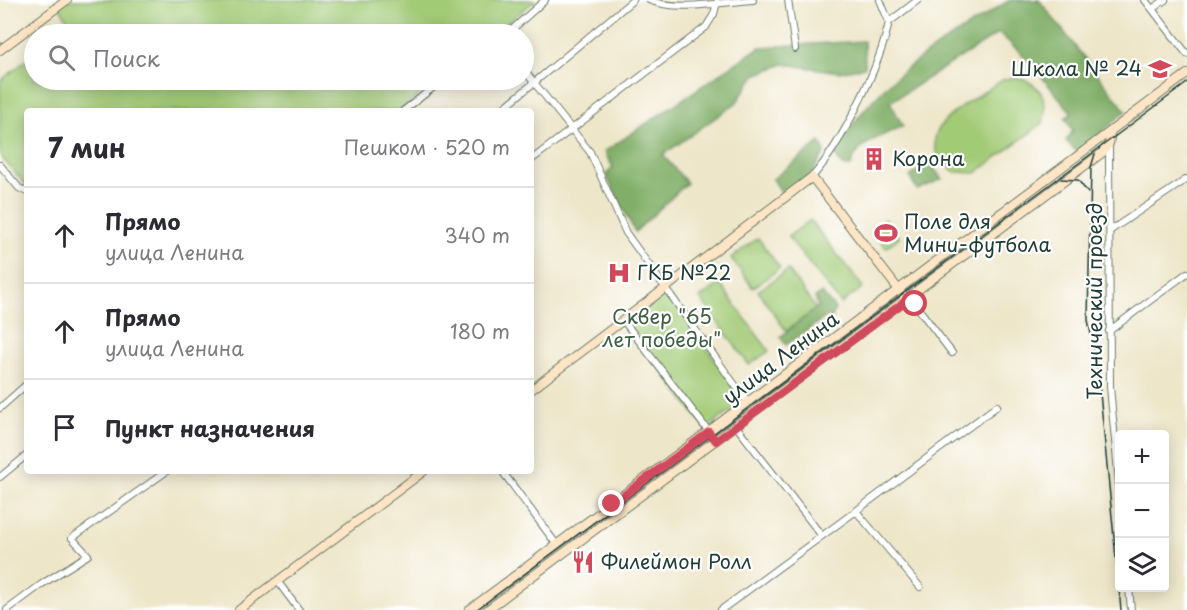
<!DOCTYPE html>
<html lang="ru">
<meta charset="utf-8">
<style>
body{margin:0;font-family:"Playpen Sans",sans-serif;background:#f7f7f7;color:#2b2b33}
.controls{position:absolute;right:18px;bottom:18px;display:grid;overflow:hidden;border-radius:6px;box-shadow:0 3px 15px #0003}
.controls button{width:54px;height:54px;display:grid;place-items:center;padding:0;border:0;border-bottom:2px solid #e1e1e2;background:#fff;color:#2b2b33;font:30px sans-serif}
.stop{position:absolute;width:18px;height:18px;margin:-14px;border:4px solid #d1495b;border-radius:50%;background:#fff}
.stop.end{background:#d1495b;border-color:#fff;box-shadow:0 2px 6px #0008}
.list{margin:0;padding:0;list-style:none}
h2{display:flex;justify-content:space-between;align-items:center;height:78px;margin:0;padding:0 24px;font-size:26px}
h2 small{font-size:20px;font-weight:400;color:#7c7c81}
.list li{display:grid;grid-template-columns:39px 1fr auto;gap:18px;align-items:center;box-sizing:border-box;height:96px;padding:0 24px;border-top:2px solid #e1e1e2}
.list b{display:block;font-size:22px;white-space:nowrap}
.list p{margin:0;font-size:20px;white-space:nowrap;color:#7c7c81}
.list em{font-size:20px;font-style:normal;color:#7c7c81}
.icon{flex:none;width:33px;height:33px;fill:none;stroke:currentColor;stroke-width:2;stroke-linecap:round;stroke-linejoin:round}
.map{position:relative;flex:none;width:1187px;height:610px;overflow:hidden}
.search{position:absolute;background:#fff;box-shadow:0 3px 15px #0003;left:24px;top:24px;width:510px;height:66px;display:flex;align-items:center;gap:15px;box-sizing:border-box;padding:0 21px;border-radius:33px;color:#7c7c81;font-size:22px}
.panel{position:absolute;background:#fff;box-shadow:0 3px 15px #0003;left:24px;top:108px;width:510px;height:366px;border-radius:6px}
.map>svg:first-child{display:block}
.green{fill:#a2cb76;stroke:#608455;stroke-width:1.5}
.forest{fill:#81af67;stroke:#50764e;stroke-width:1.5}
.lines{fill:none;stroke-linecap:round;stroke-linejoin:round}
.street-casing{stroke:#677868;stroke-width:8}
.secondary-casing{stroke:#677868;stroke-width:10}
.street{stroke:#fff;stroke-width:6}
.secondary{stroke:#fde5c5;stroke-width:8}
.tram{stroke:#1f3d34;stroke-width:1.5}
.route{stroke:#d1495b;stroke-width:8}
.labels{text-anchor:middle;stroke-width:4.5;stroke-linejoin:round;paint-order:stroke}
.poi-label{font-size:20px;fill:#1f3d34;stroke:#fff;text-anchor:start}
.street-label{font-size:20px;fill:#1f3d34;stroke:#fff}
.park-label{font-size:20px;fill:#406044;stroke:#fff}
</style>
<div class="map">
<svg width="1187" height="610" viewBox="0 0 1187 610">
<rect width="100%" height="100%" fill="#fff"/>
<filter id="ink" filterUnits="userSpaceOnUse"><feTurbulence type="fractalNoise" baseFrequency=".0167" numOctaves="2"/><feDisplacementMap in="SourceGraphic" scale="12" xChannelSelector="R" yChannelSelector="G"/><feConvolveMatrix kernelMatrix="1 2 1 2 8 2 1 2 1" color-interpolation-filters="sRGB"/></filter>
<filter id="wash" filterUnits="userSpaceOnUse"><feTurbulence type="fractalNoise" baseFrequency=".008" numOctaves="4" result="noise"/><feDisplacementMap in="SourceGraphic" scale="24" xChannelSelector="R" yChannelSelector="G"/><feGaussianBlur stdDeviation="1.35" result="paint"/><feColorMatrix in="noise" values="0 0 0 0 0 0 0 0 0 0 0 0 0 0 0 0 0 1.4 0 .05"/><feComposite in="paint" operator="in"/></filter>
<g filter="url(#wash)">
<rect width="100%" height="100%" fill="#eee6c9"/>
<path class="green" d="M55,0h481l-43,34h-434l12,-9z
M34,54v26h404l-39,31h-372v75l-27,-30v-75z
M1014,77c25,4 36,22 29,46l-67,50 -21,-1c-55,-39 15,-69 47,-92z
M885,219l14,18 -13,11 -14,-19z
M810,220l53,67 -22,17 -53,-67z
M758,238l22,30 -27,20 -22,-30z
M788,270l28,39 -30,22 -28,-40z
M720,284l49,67 -20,14 -49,-67z
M667,292l78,109 -39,28 -80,-106z"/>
<path class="forest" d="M1010,0h29l87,111 -48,42 -12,-12 7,-10 -8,-13 7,-5 -48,-57 -25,-23 -109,69 13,24c-20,10 -48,17 -52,41l-9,-1 -7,-12c40,-77 105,-109 175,-154z
M864,41l1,26 -26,5 -55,-8 -29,11 -19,28 -73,52 24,28 -52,49 -29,-57 7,-8 -9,-15 156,-105z
M820,142l5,10 -14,23 -28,20 -10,-16z
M929,162l13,17 -25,11 -7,-13z
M822,293l13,16 -3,9 -3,-3 -43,30 -6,-8 38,-30 -3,-10z"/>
</g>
<g filter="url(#ink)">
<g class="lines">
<g class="street-casing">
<path id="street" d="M649,0c27,12 74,2 104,0
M788,0l7,49
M880,0l9,22
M1145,0l42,54
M1152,9l13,-9
M889,22l29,-22
M507,34l38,-34
M524,70l66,82 36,81 122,170
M403,111l40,-31
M500,111l133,-111
M1109,144l1,243 10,107
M531,160l175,-133 8,-13 3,-12
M0,165l19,23 8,4
M812,177c30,-33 68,-111 77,-155
M1111,230l76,-51
M907,300l8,4 37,49
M623,320l93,121
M1109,331l78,-58
M0,408l27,-24
M736,426l86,110
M502,471l55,74
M0,477l27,-22
M856,511l141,-105
M278,582l21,28
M1129,588l2,22
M7,610l35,-26 46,-29 -16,-17 95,-67
M721,610l135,-99 64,76"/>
</g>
<g class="secondary-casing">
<path id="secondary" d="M0,50l67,-50
M531,390l281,-213 90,117
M239,610l185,-139
M469,610l718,-536
M487,610l615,-457 7,-9 2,-14"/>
</g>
<use href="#street" class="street"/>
<use href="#secondary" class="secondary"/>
<path class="tram" d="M1095,154l-4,13 -3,153 9,42 24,248
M1061,179l17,1 10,13
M476,610l711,-527"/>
</g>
</g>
<g class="lines" filter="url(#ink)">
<path class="route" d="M612,504l97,-72 7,9 191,-141 8,4"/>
</g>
<defs>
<g id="school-bare" transform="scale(1.8)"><path d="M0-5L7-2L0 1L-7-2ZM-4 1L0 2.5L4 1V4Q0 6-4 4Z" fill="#d1495b" stroke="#fff" stroke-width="2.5" paint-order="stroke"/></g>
<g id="building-bare" transform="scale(1.8)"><path d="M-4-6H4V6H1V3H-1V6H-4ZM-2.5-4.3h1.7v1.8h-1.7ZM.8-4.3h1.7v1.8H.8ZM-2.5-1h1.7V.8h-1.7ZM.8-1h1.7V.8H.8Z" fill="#d1495b" stroke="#fff" stroke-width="2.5" paint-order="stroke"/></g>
<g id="stadium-bare" transform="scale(1.8)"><path d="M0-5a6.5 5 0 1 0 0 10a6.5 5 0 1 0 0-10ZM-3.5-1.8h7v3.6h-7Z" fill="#d1495b" stroke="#fff" stroke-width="2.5" paint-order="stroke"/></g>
<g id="hospital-bare" transform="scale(1.8)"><path d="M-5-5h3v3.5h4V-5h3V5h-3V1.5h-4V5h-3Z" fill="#d1495b" stroke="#fff" stroke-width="2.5" paint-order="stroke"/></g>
<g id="restaurant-bare" transform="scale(1.8)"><path d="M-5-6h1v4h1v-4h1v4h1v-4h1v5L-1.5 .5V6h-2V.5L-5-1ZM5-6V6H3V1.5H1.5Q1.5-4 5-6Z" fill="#d1495b" stroke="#fff" stroke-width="2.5" paint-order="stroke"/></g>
</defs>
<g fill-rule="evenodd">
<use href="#school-bare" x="1160" y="69"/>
<use href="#building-bare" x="874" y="159"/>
<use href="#stadium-bare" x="886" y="233"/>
<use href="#hospital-bare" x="619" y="273"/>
<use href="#restaurant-bare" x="583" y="562"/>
</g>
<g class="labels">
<g class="poi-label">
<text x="1142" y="76" text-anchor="end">Школа № 24</text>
<text x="892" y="166">Корона</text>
<text x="904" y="229">Поле для<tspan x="904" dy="23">Мини-футбола</tspan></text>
<text x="637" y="280">ГКБ №22</text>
<text x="601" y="569">Филеймон Ролл</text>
</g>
<g class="street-label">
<text transform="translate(1095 301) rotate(-90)" y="7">Технический проезд</text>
<text transform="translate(781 358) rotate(-37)" y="7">улица Ленина</text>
</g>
<g class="park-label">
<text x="662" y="324">Сквер "65<tspan x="662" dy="23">лет победы"</tspan></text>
</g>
</g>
</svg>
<div class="controls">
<button>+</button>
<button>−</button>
<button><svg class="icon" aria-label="layers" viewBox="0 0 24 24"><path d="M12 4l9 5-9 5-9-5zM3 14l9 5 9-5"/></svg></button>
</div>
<div class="stop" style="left:915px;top:304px"></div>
<div class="stop end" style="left:612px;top:504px"></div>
<div class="search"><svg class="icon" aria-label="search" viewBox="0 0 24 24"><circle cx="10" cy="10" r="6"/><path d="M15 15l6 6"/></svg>Поиск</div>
<section class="panel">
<h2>7 мин<small>Пешком · 520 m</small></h2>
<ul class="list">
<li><svg class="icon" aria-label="ahead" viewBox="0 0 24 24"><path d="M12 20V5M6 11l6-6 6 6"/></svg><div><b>Прямо</b><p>улица Ленина</p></div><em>340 m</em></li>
<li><svg class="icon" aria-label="ahead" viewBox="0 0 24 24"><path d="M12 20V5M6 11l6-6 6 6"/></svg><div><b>Прямо</b><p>улица Ленина</p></div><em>180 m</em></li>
<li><svg class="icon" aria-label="arrive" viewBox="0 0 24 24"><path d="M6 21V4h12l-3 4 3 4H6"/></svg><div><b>Пункт назначения</b></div></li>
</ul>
</section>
</div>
